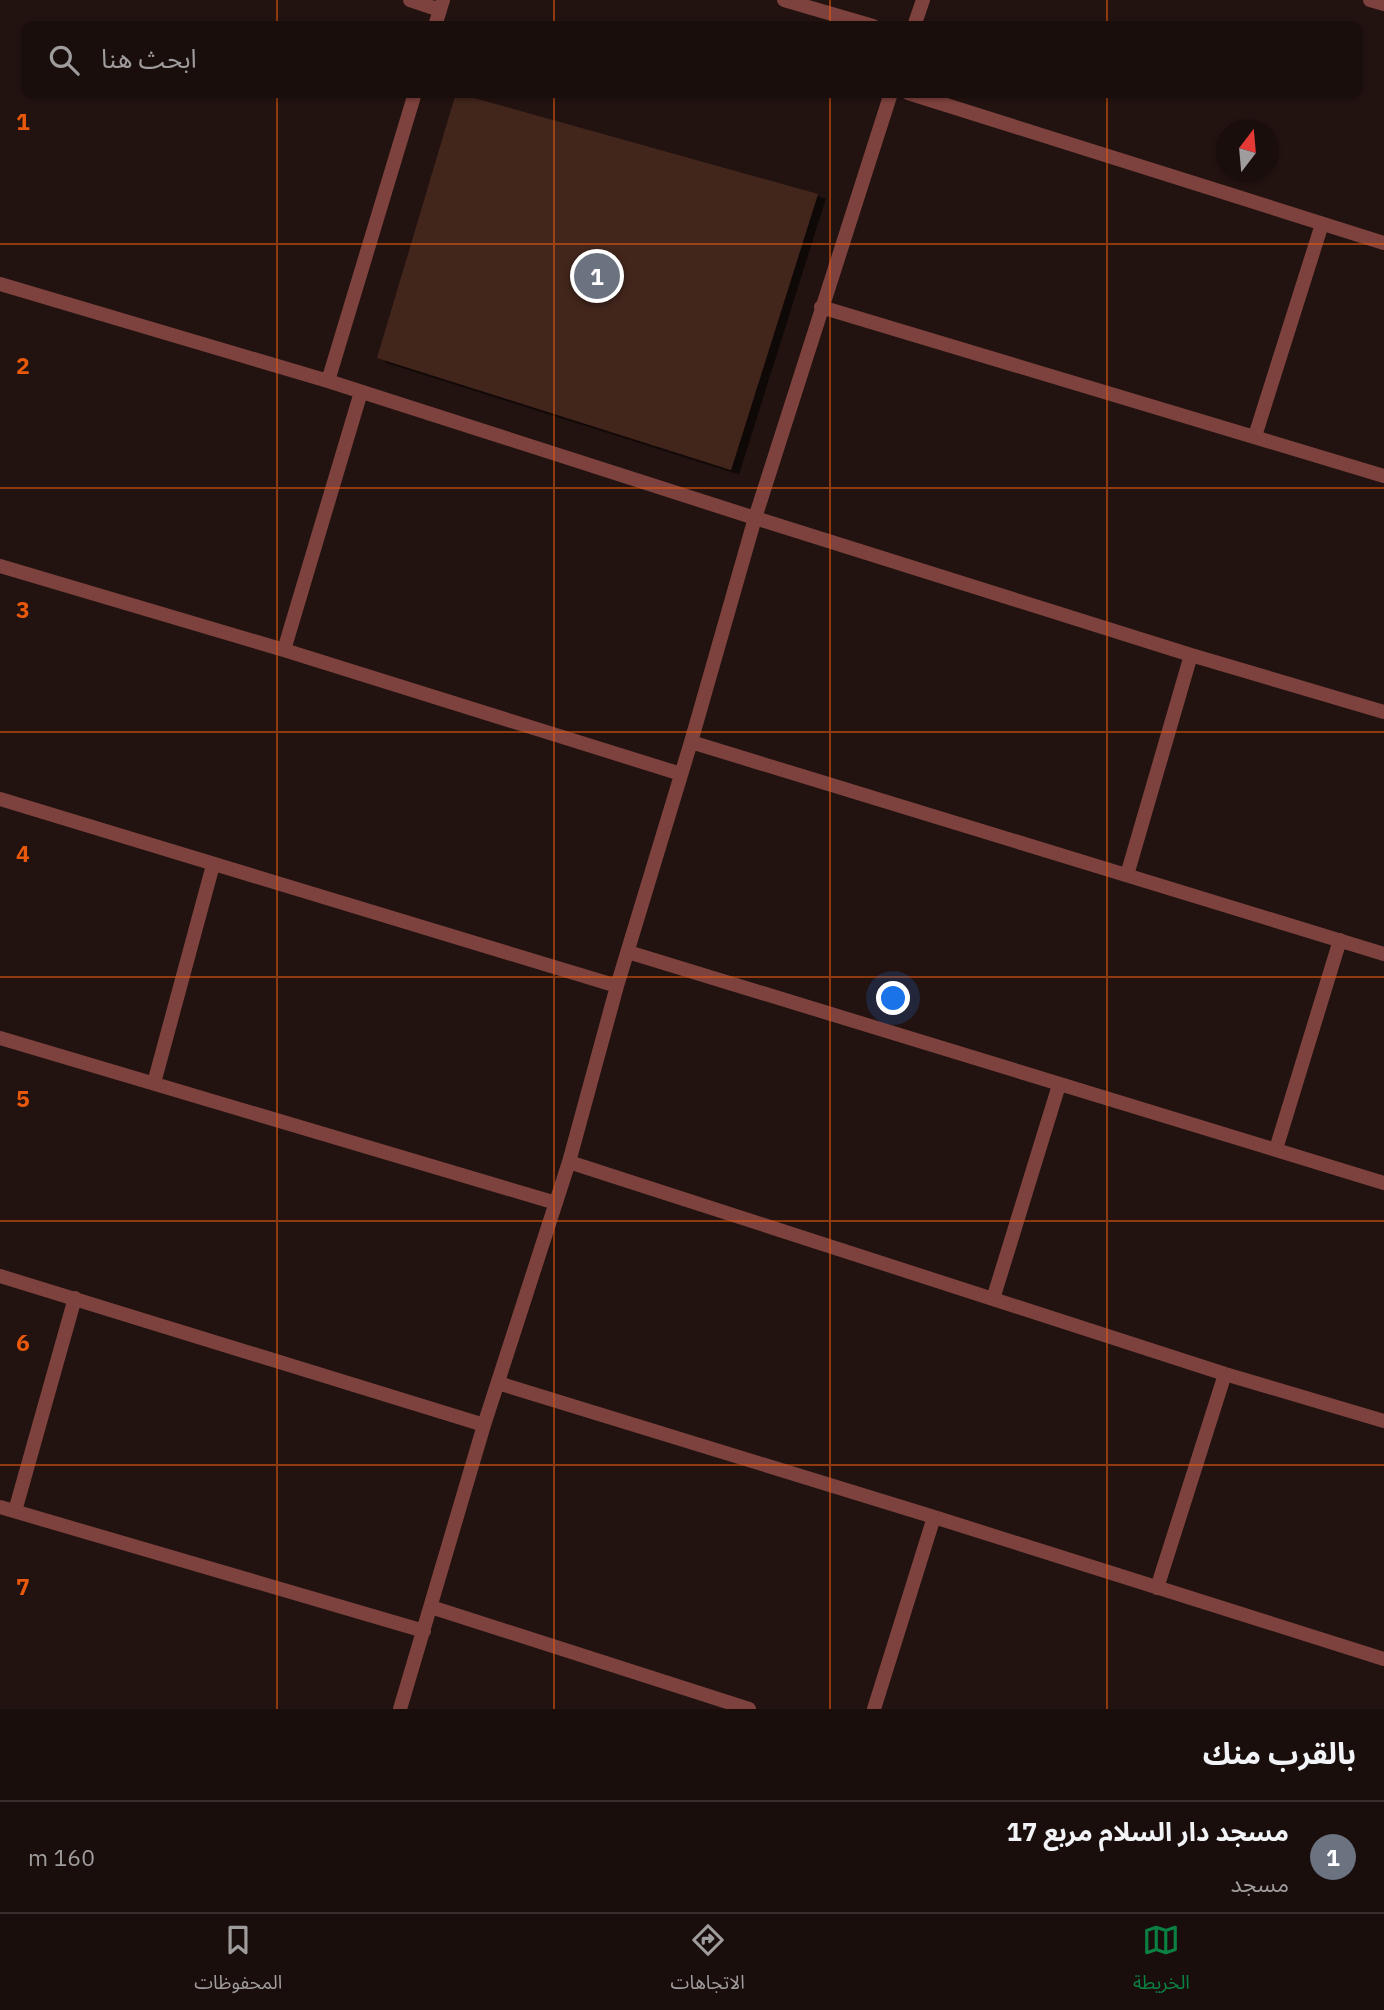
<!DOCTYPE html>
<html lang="ar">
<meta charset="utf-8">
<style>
body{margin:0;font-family:"IBM Plex Sans","Noto Sans Arabic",sans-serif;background:#231715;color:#f1f3f6;direction:rtl}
.compass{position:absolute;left:1216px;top:119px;width:63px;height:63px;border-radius:50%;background:#1a0e0c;box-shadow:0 2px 5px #0004;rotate:16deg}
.you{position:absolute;left:894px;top:999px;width:24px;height:24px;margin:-18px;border:5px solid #fff;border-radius:50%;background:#1a73e8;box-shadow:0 0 0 10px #1a73e833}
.badge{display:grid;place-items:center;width:46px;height:46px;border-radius:50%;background:#0b8043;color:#fff;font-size:23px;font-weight:700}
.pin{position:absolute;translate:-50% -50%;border:4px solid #fff;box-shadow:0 2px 7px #0006}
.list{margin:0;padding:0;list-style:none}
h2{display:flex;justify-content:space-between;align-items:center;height:91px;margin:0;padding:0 28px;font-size:30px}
h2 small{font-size:23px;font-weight:400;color:#9f9c9d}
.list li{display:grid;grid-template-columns:46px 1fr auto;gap:21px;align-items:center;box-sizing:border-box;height:112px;padding:0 28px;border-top:2px solid #382e2d}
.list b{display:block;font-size:26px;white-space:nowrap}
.list p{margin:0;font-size:23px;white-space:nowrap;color:#9f9c9d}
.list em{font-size:23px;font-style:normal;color:#9f9c9d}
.icon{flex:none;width:38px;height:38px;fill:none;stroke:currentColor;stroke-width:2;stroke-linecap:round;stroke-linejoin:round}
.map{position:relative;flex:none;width:1384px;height:1709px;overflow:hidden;direction:ltr}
.search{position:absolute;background:#1a0e0c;box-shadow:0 2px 5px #0004;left:21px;right:21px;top:21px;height:77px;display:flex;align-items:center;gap:18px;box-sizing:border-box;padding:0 24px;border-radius:14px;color:#9f9c9d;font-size:26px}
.sheet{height:203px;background:#1a0e0c}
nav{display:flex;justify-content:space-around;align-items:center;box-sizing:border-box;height:98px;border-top:2px solid #382e2d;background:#1a0e0c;font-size:19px;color:#9f9c9d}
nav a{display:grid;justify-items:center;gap:4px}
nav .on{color:#0b8043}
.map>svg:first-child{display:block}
.building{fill:#42251d;filter:url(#shadow)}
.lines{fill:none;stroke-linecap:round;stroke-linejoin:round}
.street{stroke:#7e423e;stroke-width:14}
.grid{fill:none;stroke:#e8590c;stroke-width:2;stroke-opacity:0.55}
.grid-label{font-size:23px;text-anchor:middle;font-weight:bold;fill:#e8590c;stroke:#231310;stroke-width:7;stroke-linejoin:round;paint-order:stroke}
</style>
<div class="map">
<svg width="1384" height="1709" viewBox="0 0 1384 1709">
<defs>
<filter id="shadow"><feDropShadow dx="8" dy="4.5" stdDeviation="0" flood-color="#0009"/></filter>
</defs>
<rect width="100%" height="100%" fill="#231310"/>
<path class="building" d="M456,93l362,101 -87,276 -354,-112z"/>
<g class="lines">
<path class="street" d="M410,0l30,10
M784,0l89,26
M1370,0l14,4
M435,26l8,-26
M914,26l9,-26
M908,93l476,150
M0,284l328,97 427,137 436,137 193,57
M821,307l563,169
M328,381l87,-288
M1255,436l67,-212
M0,566l284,84 397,124
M284,650l77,-258
M691,742l693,212
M0,799l617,187
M1127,875l64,-220
M628,952l756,231
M0,1038l556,165
M154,1083l59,-218
M1276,1149l64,-209
M569,1162l656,212 159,47
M0,1276l484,149
M993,1299l66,-214
M498,1383l436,134 450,142
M0,1507l424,124
M15,1511l60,-213
M1157,1588l68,-214
M431,1607l318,102
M400,1709l84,-284 85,-263 48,-176 74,-244 64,-224 136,-425
M874,1709l60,-192"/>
</g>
<path class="grid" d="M277,0v26M554,0v26M830,0v26M1107,0v26M277,93v1616M554,93v1616M830,93v1616M1107,93v1616M0,244h1384M0,488h1384M0,732h1384M0,977h1384M0,1221h1384M0,1465h1384"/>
<g class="grid-label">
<text x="23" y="130">1</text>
<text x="23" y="374">2</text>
<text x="23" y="618">3</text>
<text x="23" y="862">4</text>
<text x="23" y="1107">5</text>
<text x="23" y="1351">6</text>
<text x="23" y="1595">7</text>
</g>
</svg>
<svg class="compass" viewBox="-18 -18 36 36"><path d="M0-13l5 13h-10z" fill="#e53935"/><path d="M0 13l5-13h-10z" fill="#9f9c9d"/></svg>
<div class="you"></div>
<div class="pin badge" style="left:597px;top:276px;background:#6b7280">1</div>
<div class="search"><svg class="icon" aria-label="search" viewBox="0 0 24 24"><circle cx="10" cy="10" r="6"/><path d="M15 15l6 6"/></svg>ابحث هنا</div>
</div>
<section class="sheet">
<h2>بالقرب منك<small></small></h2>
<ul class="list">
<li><span class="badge" style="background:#6b7280">1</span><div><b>مسجد دار السلام مربع 17</b><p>مسجد</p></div><em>160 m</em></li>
</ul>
</section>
<nav>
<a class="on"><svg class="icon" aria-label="map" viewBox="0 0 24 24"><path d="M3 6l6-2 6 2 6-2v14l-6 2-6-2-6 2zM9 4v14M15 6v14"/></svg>الخريطة</a>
<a><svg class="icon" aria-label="directions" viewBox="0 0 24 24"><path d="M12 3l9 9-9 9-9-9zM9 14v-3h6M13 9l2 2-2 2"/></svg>الاتجاهات</a>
<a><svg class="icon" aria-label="saved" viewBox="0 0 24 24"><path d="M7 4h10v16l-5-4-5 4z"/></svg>المحفوظات</a>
</nav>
